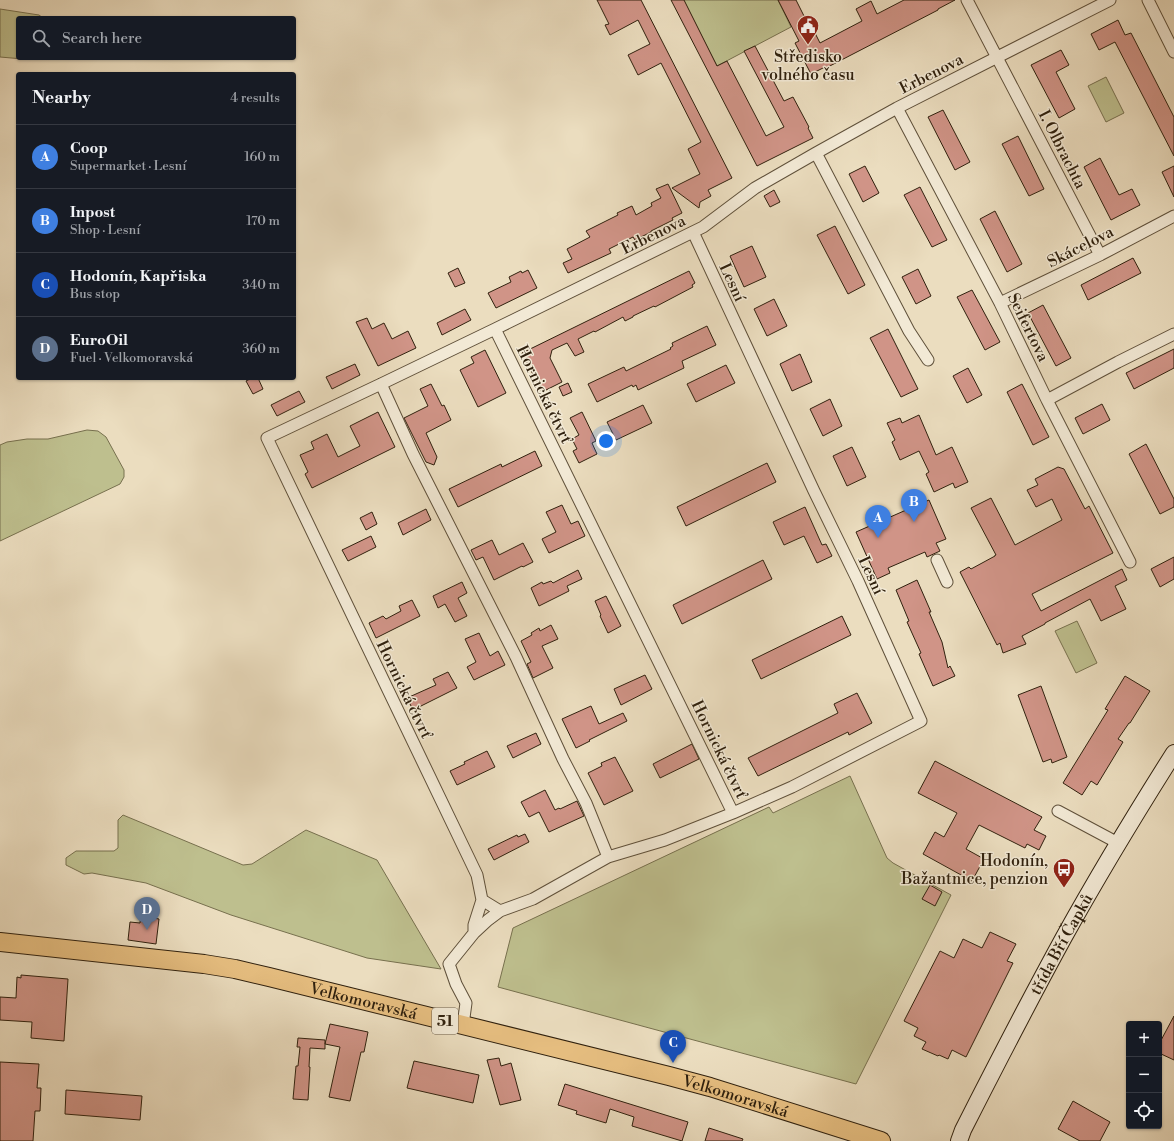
<!DOCTYPE html>
<meta charset="utf-8">
<style>
body{margin:0;font-family:"Libre Bodoni",serif;background:#242831;color:#f1f3f6}
.controls{position:absolute;right:12px;bottom:12px;display:grid;overflow:hidden;border-radius:4px;box-shadow:0 1px 3px #0004}
.controls button{width:36px;height:36px;display:grid;place-items:center;padding:0;border:0;border-bottom:1px solid #363941;background:#171b24;color:#f1f3f6;font:20px sans-serif}
.you{position:absolute;left:606px;top:441px;width:14px;height:14px;margin:-10px;border:3px solid #fff;border-radius:50%;background:#1a73e8;box-shadow:0 0 0 6px #1a73e833}
.badge{display:grid;place-items:center;width:26px;height:26px;border-radius:50%;background:#8c9099;color:#fff;font-size:13px;font-weight:700}
.pin{position:absolute;translate:-50% -33px;filter:drop-shadow(0 1px 2px #0008)}
.pin::after{content:'';position:absolute;top:21px;width:14px;height:12px;background:inherit;clip-path:polygon(0 0,100% 0,50% 100%)}
.list{margin:0;padding:0;list-style:none}
h2{display:flex;justify-content:space-between;align-items:center;height:52px;margin:0;padding:0 16px;font-size:17px}
h2 small{font-size:13px;font-weight:400;color:#9ea1a6}
.list li{display:grid;grid-template-columns:26px 1fr auto;gap:12px;align-items:center;box-sizing:border-box;height:64px;padding:0 16px;border-top:1px solid #363941}
.list b{display:block;font-size:15px;white-space:nowrap}
.list p{margin:0;font-size:13px;white-space:nowrap;color:#9ea1a6}
.list em{font-size:13px;font-style:normal;color:#9ea1a6}
.icon{flex:none;width:22px;height:22px;fill:none;stroke:currentColor;stroke-width:2;stroke-linecap:round;stroke-linejoin:round}
.map{position:relative;flex:none;width:1174px;height:1141px;overflow:hidden}
.search{position:absolute;background:#171b24;box-shadow:0 1px 3px #0004;left:16px;top:16px;width:280px;height:44px;display:flex;align-items:center;gap:10px;box-sizing:border-box;padding:0 14px;border-radius:4px;color:#9ea1a6;font-size:15px}
.panel{position:absolute;background:#171b24;box-shadow:0 1px 3px #0004;left:16px;top:72px;width:280px;height:308px;border-radius:4px}
.map>svg:first-child{display:block}
.green{fill:#bebf8e;stroke:#77704e}
.building{fill:#d09487;stroke:#30210e}
.lines{fill:none;stroke-linecap:round;stroke-linejoin:round}
.street-casing{stroke:#5f503a;stroke-width:13}
.secondary-casing{stroke:#30210e;stroke-width:18}
.primary-casing{stroke:#30210e;stroke-width:20}
.street{stroke:#f2e9d5;stroke-width:11}
.secondary{stroke:#f2e9d5;stroke-width:16}
.primary{stroke:#e6be80;stroke-width:18}
.labels{text-anchor:middle;stroke-width:3;stroke-linejoin:round;paint-order:stroke}
.shield{fill:#f2e9d5;stroke:#6a5d4a;stroke-width:1}
.shield-label{font-size:15px;font-weight:bold;fill:#30210e}
.poi-label{font-size:16px;fill:#30210e;stroke:#f2e9d5}
.street-label{font-size:16px;fill:#30210e;stroke:#f2e9d5}
</style>
<div class="map">
<svg width="1174" height="1141" viewBox="0 0 1174 1141">
<rect width="100%" height="100%" fill="#ebddbf"/>
<filter id="stains"><feTurbulence type="fractalNoise" baseFrequency=".005" numOctaves="4"/><feColorMatrix values="0 0 0 0 .2 0 0 0 0 .09 0 0 0 0 .02 0 0 0 .5 -.17"/></filter>
<radialGradient id="worn" r=".72"><stop offset=".6" stop-color="#630" stop-opacity="0"/><stop offset="1" stop-color="#630" stop-opacity=".3"/></radialGradient>
<path class="green" d="M683,0h95l13,27 -74,39z
M0,9l39,6 4,3h-25v40h10l-5,1 -23,-2z
M1106,77l18,36 -18,9 -18,-36z
M87,430l11,1 8,6 18,33v7l-4,7 -120,57v-96l7,-3 20,-3h21z
M1077,621l20,42 -21,10 -21,-42z
M850,776l37,82 6,5 58,32 -95,189 -358,-97 15,-59 256,-121 4,6z
M123,815l120,50 9,-1 54,-34 71,30 64,109 -74,-11 -136,-43 -85,-32 -54,-10 -8,1 -18,-9v-7l10,-7h38l4,-3v-28z"/>
<path class="building" d="M597,0h44l91,178 -24,12 3,6 -11,6 -1,6 -27,-20 28,-14 -12,-25 13,-7 -40,-79 -23,12 -10,-20 22,-11 -12,-24 -28,15 -5,-10 4,-1z
M671,0h13l33,66 10,-5 39,75 18,-9 -40,-76 11,-5 29,55 9,-4 16,30 -1,1 5,10 -56,28z
M778,0h18l17,34 2,-1 5,10 42,-22 -6,-12 15,-8 6,13 27,-14h51l-17,9v1l-114,59 -1,-1 -12,6 -16,-31 4,-2z
M1118,20l7,15 6,-2 43,84v39l-59,-114 -16,8 -8,-16z
M1061,50l8,15 -13,7 19,37 -16,9 -28,-53z
M943,110l27,52 -15,8 -27,-53z
M1018,136l26,53 -15,7 -27,-52z
M1100,158l19,37 13,-6 8,16 -29,15 -27,-53z
M865,166l14,27 -16,9 -14,-28z
M1174,166v31l-12,-25z
M668,184l14,29 -10,5 1,2 -22,11v1l-16,8 -2,-3 -24,12 2,4 -43,20 -5,-10 9,-4 -5,-10 23,-12 -4,-6 32,-16 -1,-2 15,-7 4,9 16,-9 -1,-3 10,-5 -5,-9z
M920,187l27,53 -15,7 -28,-52z
M774,190l6,12 -10,5 -6,-11z
M995,211l27,53 -15,8 -27,-53z
M835,226l30,59 -17,9 -31,-59z
M752,246l14,31 -22,10 -14,-31z
M1133,258l8,15 -53,27 -7,-15z
M458,268l7,15 -10,4 -7,-14z
M918,269l13,27 -15,8 -14,-27z
M528,270l9,18 -41,20 -8,-15 23,-11 -2,-5 12,-6 1,2z
M689,271l6,12 -3,2 1,2 -38,20 -1,-1 -21,10v1l-8,4 -2,-4 -28,15 -1,-1 -16,8 6,13 -9,4 -8,-13 -15,7 -2,8 12,24 -20,10 -20,-39z
M972,290l28,52 -15,8 -28,-53z
M774,299l13,27 -20,10 -13,-27z
M1043,305l28,53 -15,8 -28,-53z
M465,309l6,11 -29,15 -5,-12z
M367,318l5,11 12,-6 8,16 16,-8 8,17 -38,18 -22,-44z
M707,326l9,19 -34,16 2,7 -46,22 -2,-5 -3,2 -1,-2 -35,17 -9,-18 36,-17 2,4 45,-22 -1,-1 3,-2 -1,-3z
M888,329l30,60 -17,8 -31,-59z
M1174,349v19l-40,21 -8,-16z
M485,350l21,43 -28,14 -18,-37 14,-7 -3,-6z
M800,354l12,28 -20,9 -12,-27z
M355,364l5,11 -28,14 -6,-12z
M726,365l9,18 -39,19 -9,-18z
M968,368l14,27 -15,8 -14,-27z
M252,378h6l5,11 -10,5 -7,-13z
M568,383l4,9 -9,4 -4,-9z
M431,384l11,22 2,-1 7,15 -25,13 11,24 -3,8 -8,-3 -22,-44 24,-12 -8,-17z
M1022,384l27,53 -16,8 -26,-53z
M299,391l6,11 -28,14 -6,-11z
M830,399l12,27 -19,10 -13,-27z
M1102,404l8,16 -27,14 -8,-16z
M643,405l9,18 -36,17 -9,-18z
M378,412l17,35 -83,41 -7,-14 3,-2 -8,-17 14,-6 -3,-7 16,-8 11,23 22,-11 -10,-20z
M582,412l14,29 -4,2 5,11 -18,9 -6,-12 4,-2 -5,-10 7,-4 -9,-17z
M919,415l17,40 16,-8 16,35 -13,6 -2,-5 -19,9 -8,-18 3,-2 -10,-21 -19,9 -8,-18 3,-2 -8,-17 13,-5 2,5z
M1146,444l28,55v8l-14,7 -31,-60z
M852,447l14,30 -19,9 -14,-30z
M535,451l7,15 -84,41 -9,-18 52,-25 1,3z
M767,463l9,19 -90,44 -9,-19z
M1058,467l6,2 21,40 4,-3 24,47 -81,41 9,17 81,-42 5,11 -12,6 11,23 -25,12 -11,-22 -45,24v1l-23,12 4,8 -23,9 -3,-10 -3,2 -37,-73 9,-5 2,2 24,-13v-1h1l-25,-47 20,-10 24,47 47,-25 -10,-21 -16,8 -9,-17 11,-5 -3,-6z
M929,500l17,39 -10,4 4,8 -13,6 -2,-5 -37,16 2,5 -13,6 -21,-47z
M562,505l9,19 7,-3 7,15 -36,17 -7,-14 14,-7 -10,-20z
M805,507l17,38 4,-1 6,12 -15,7 -13,-27 -20,9 -11,-23z
M426,509l5,11 -28,15 -5,-12z
M372,512l5,12 -11,6 -6,-12z
M371,536l5,11 -28,14 -6,-11z
M492,540l7,15 24,-12 10,19 -10,5 -1,-1 -28,14 -11,-23 -7,3 -5,-10z
M1174,557v22l-14,8 -9,-18z
M763,560l9,19 -90,45 -9,-19z
M578,570l4,9 -15,7 2,5 -30,15 -8,-18 11,-6 1,2 8,-3 2,2z
M917,580l14,32h-2l13,30 6,26 2,-2 5,10 -22,10 -14,-32 2,-1 -14,-31 2,-1 -13,-31z
M462,582l5,11 -9,5 9,18 -12,6 -10,-18 -7,4 -5,-12z
M606,596l15,30 -13,7 -8,-17 1,-1 -6,-14z
M412,600l8,16 -44,22 -7,-15 14,-7 3,3 15,-8 -2,-5z
M842,616l9,19 -90,44 -9,-19z
M551,625l7,14 -16,7 11,22 -20,10 -6,-14 4,-2 -10,-21 11,-6 -1,-2 8,-5 1,3z
M479,633l11,23 8,-5 7,14 -31,15 -7,-13 9,-5 -11,-23z
M448,672l9,16 -44,22 -6,-12 29,-13 -3,-6z
M645,675l7,14 -31,16 -7,-16z
M1125,676l25,15 -20,32h-1l-11,16 5,3 -26,43 -6,-4 -9,14 -19,-12 45,-73 -3,-1z
M1041,686l26,71 -15,6 -1,-4 -8,3 -25,-67z
M857,693l15,30 -23,12 -1,-3 -90,44 -10,-18 90,-45 -4,-9z
M591,706l8,18 24,-11 4,8 -38,19 1,1 -14,7 -14,-29z
M536,733l5,11 -28,14 -6,-12z
M692,744l7,15 -39,19 -7,-14z
M487,751l8,16 -38,18 -7,-14 15,-7 -1,-2z
M615,757l18,34 -29,14 -16,-32 14,-7 -1,-3z
M935,761l107,56 -8,13 12,6 -7,14 -12,-6 -2,4 -46,-23 -13,24 18,10 -12,22 -49,-27 12,-22 9,5 13,-24 -39,-20z
M545,790l10,20 4,-2 1,1 17,-8 7,15 -35,16 -10,-20 -10,5 -8,-15z
M525,834l4,8 -35,18 -6,-11 29,-14 1,2z
M930,885l12,7 -7,14 -13,-7z
M141,912l12,1v5l6,1 -3,25 -28,-4 2,-18 10,1z
M990,932l26,12 -9,17 6,2 -47,94 -14,-7 -4,9 -9,-4 -1,1 -16,-7 4,-7 -12,-6 4,-8 -14,-7 36,-70 14,7 9,-19 19,9z
M21,975l47,4 -4,62 -33,-3 1,-16 -32,-2v-23l16,1 1,-21 4,1z
M1174,1016v44l-15,-7v-9z
M330,1024l38,8 -4,20h-3l-11,49 -21,-4 11,-50 -15,-3z
M298,1038l27,2v9l-15,-1 -1,19h1l-2,33 -15,-1 3,-33h2l2,-19h-3z
M499,1058l2,8 10,-3 10,37 -21,5 -13,-45z
M414,1061l65,14 -6,28 -66,-15z
M0,1062l39,2 -2,24h4l-1,23h-5l-2,30h-33z
M565,1084l123,38 -6,19 -50,-15 2,-9 -24,-8 -4,14 -30,-9 1,-3 -19,-6z
M66,1090l76,6 -2,24 -75,-6z
M1073,1101l37,21 -10,19h-20l-22,-12z
M709,1128l34,11 -1,2h-37z"/>
<g class="lines">
<g class="street-casing">
<path id="street" d="M967,0l133,255
M1148,0l26,52
M897,108l103,195 47,97 83,162
M816,153l93,178 19,29
M693,232l121,259 44,90 63,140 -129,66 -59,26
M1000,303l100,-48 74,-39
M495,329l238,484 -68,27 -57,17 -75,42 -33,12 -12,9 -14,13v-8l8,-25 -5,-25 -210,-437 114,-54z
M495,329l208,-102 52,-39 61,-35 81,-45 213,-108
M381,384l32,70 103,203 47,102 23,44 22,54
M1047,400l71,-38 56,-28
M937,560l10,22
M1058,811l60,32
M482,900l18,11
M463,1025l3,-22 -10,-19 -7,-20 25,-31"/>
</g>
<g class="secondary-casing">
<g id="secondary">
<path id="s1" d="M959,1141l4,-11c33,-65 66,-129 101,-193 35,-63 72,-124 110,-184"/>
</g>
</g>
<g class="primary-casing">
<g id="primary">
<path id="s2" d="M0,942l204,22 31,5 34,8 400,99 41,11 171,54"/>
</g>
</g>
<use href="#street" class="street"/>
<use href="#secondary" class="secondary"/>
<use href="#primary" class="primary"/>
</g>
<defs>
<g id="civic-pin" transform="scale(1.15)"><path d="M0 17L-7.5 6A9.5 9.5 0 1 1 7.5 6Z" fill="#8f2418" stroke="#f2e9d5"/><path d="M-.6-6.5H3V-4.5H.6V-3L4-1V1h2V6H-6V1h2V-1L-.6-3ZM-1.2 2.5V6h2.4V2.5Z" fill="#fff"/></g>
<g id="bus-pin" transform="scale(1.15)"><path d="M0 17L-7.5 6A9.5 9.5 0 1 1 7.5 6Z" fill="#8f2418" stroke="#f2e9d5"/><path d="M-5-6H5V4H4V6H2V4H-2V6H-4V4H-5ZM-3.5-4V0h7V-4ZM-3.5 1.2v1.5H-2V1.2ZM2 1.2v1.5H3.5V1.2Z" fill="#fff"/></g>
</defs>
<g fill-rule="evenodd">
<use href="#civic-pin" x="808" y="26"/>
<use href="#bus-pin" x="1064" y="869"/>
</g>
<g class="labels">
<rect class="shield" x="432" y="1008" width="26" height="26" rx="3"/>
<g class="shield-label">
<text x="445" y="1026">51</text>
</g>
<g class="poi-label">
<text x="808" y="62">Středisko<tspan x="808" dy="18">volného času</tspan></text>
<text x="1048" y="866" text-anchor="end">Hodonín,<tspan x="1048" dy="18">Bažantnice, penzion</tspan></text>
</g>
<g class="street-label">
<text transform="translate(931 73) rotate(-27)" y="6">Erbenova</text>
<text transform="translate(1063 149) rotate(63)" y="6">I. Olbrachta</text>
<text transform="translate(653 234) rotate(-26)" y="6">Erbenova</text>
<text transform="translate(1080 246) rotate(-27)" y="6">Skácelova</text>
<text transform="translate(733 282) rotate(65)" y="6">Lesní</text>
<text transform="translate(1029 327) rotate(64)" y="6">Seifertova</text>
<text transform="translate(545 394) rotate(64)" y="6">Hornická čtvrť</text>
<text transform="translate(872 575) rotate(65)" y="6">Lesní</text>
<text transform="translate(405 689) rotate(64)" y="6">Hornická čtvrť</text>
<text transform="translate(720 749) rotate(64)" y="6">Hornická čtvrť</text>
<text dy="6" stroke="none"><textPath href="#s1" startOffset="222">třída Bří Čapků</textPath></text>
<text dy="6" stroke="none"><textPath href="#s2" startOffset="369">Velkomoravská</textPath></text>
<text dy="6" stroke="none"><textPath href="#s2" startOffset="753">Velkomoravská</textPath></text>
</g>
</g>
<rect width="100%" height="100%" filter="url(#stains)"/>
<rect width="100%" height="100%" fill="url(#worn)"/>
</svg>
<div class="controls">
<button>+</button>
<button>−</button>
<button><svg class="icon" aria-label="locate" viewBox="0 0 24 24"><circle cx="12" cy="12" r="6"/><path d="M12 2v4M12 18v4M2 12h4M18 12h4"/></svg></button>
</div>
<div class="you"></div>
<div class="pin badge" style="left:878px;top:538px;background:#3f7fe0">A</div>
<div class="pin badge" style="left:914px;top:522px;background:#3f7fe0">B</div>
<div class="pin badge" style="left:673px;top:1063px;background:#1a4fb4">C</div>
<div class="pin badge" style="left:147px;top:930px;background:#5c6f8a">D</div>
<div class="search"><svg class="icon" aria-label="search" viewBox="0 0 24 24"><circle cx="10" cy="10" r="6"/><path d="M15 15l6 6"/></svg>Search here</div>
<section class="panel">
<h2>Nearby<small>4 results</small></h2>
<ul class="list">
<li><span class="badge" style="background:#3f7fe0">A</span><div><b>Coop</b><p>Supermarket · Lesní</p></div><em>160 m</em></li>
<li><span class="badge" style="background:#3f7fe0">B</span><div><b>Inpost</b><p>Shop · Lesní</p></div><em>170 m</em></li>
<li><span class="badge" style="background:#1a4fb4">C</span><div><b>Hodonín, Kapřiska</b><p>Bus stop</p></div><em>340 m</em></li>
<li><span class="badge" style="background:#5c6f8a">D</span><div><b>EuroOil</b><p>Fuel · Velkomoravská</p></div><em>360 m</em></li>
</ul>
</section>
</div>
